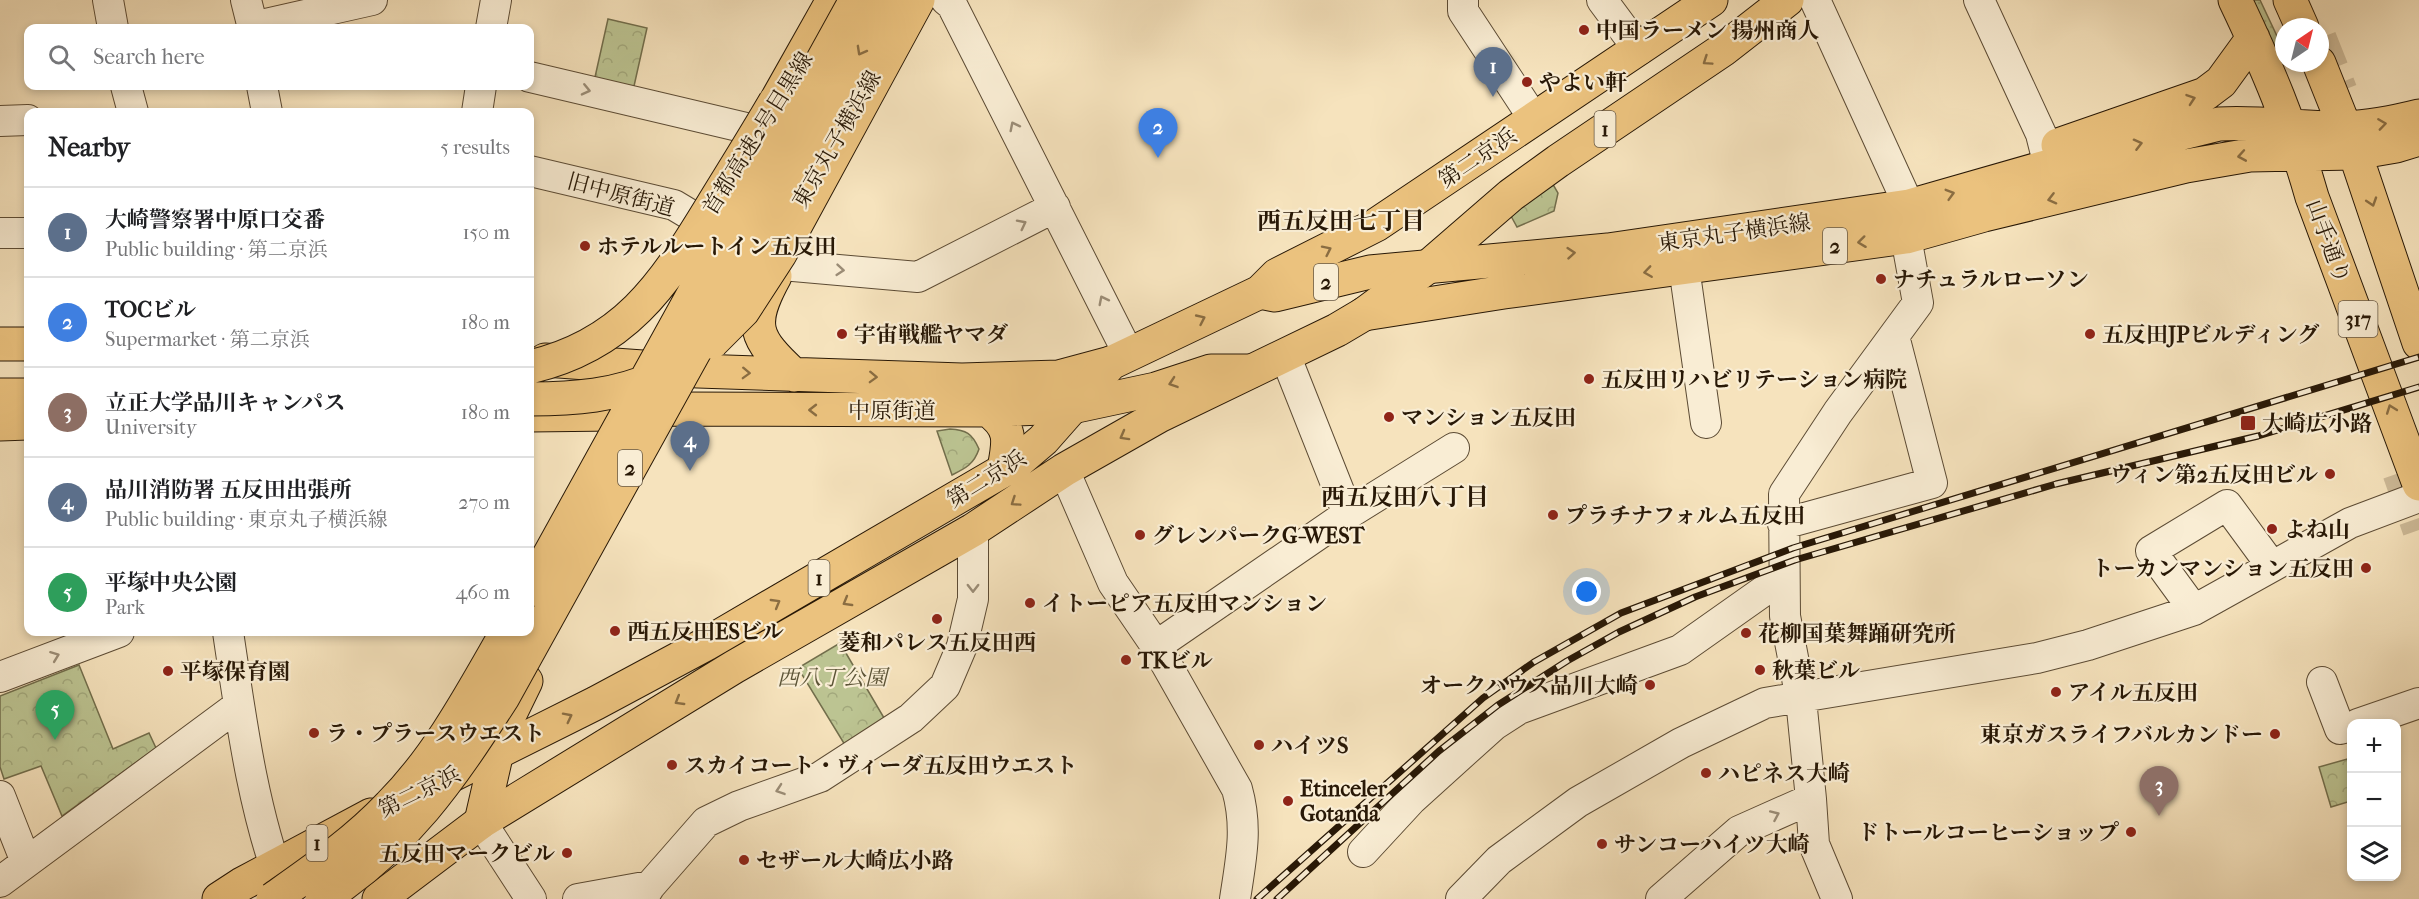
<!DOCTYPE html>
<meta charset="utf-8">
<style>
body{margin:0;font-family:"IM FELL French Canon","Noto Serif JP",serif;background:#f2f2f2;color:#202124}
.controls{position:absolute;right:18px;bottom:18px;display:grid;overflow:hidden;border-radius:12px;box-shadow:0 3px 9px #0003}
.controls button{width:54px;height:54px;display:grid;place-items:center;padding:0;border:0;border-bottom:2px solid #e0e0e0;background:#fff;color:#202124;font:30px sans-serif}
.compass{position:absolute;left:2275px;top:18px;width:54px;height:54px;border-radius:50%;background:#fff;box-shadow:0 3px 9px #0003;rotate:35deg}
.you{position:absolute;left:1587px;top:592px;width:21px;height:21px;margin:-15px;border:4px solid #fff;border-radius:50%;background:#1a73e8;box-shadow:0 0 0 9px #1a73e833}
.badge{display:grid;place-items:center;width:39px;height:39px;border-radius:50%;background:#db2777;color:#fff;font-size:20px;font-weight:700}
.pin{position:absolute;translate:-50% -50px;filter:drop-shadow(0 2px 3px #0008)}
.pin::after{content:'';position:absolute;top:32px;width:21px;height:18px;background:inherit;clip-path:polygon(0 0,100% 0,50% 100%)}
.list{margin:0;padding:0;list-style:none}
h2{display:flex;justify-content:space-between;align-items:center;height:78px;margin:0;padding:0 24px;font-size:26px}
h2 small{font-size:20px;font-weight:400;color:#757577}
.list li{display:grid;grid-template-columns:39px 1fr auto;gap:18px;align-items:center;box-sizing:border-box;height:90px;padding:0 24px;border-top:2px solid #e0e0e0}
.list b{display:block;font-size:22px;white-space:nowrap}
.list p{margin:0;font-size:20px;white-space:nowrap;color:#757577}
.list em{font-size:20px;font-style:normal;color:#757577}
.icon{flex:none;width:33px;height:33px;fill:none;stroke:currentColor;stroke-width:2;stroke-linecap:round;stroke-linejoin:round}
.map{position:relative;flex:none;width:2419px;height:899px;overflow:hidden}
.search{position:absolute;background:#fff;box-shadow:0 3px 9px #0003;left:24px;top:24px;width:510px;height:66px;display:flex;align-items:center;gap:15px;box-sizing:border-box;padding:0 21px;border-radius:12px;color:#757577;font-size:22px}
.panel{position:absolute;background:#fff;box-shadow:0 3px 9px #0003;left:24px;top:108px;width:510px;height:528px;border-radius:12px}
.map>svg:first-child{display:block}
.grass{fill:url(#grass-dots);stroke:#726e4c;stroke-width:1.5}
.park{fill:url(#park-crowns);stroke:#726e4c;stroke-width:1.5}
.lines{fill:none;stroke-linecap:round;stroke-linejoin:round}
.highway-tunnel{stroke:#cdba98;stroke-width:33;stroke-dasharray:33 16;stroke-linecap:butt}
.minor-casing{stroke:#5c4b34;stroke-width:32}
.major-casing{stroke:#281806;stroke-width:35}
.highway-casing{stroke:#281806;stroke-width:35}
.minor{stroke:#f9edd4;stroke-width:30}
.major{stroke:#ebc27e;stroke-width:33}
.highway{stroke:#ebc27e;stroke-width:33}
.rail-casing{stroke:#281806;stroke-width:7}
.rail{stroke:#f9edd4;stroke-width:4.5;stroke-dasharray:14;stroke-linecap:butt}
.highway-bridge-casing{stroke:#281806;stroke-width:35;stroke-linecap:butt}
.highway-bridge{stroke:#ebc27e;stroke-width:33}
.oneway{stroke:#8a6d42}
.oneway2{stroke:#9b8d77}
.poi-dot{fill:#8f2418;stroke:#f9edd4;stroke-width:2}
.labels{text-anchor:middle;stroke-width:4.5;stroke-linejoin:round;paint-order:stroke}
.shield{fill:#f9edd4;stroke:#675844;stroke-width:1.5}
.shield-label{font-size:21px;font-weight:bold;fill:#281806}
.poi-label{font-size:22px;font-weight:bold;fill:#281806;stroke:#f9edd4;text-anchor:start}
.street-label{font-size:22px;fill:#281806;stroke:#f9edd4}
.park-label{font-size:22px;font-style:italic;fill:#5c5437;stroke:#f9edd4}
.neighbourhood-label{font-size:24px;font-weight:bold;fill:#281806;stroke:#f9edd4}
</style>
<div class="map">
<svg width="2419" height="899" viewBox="0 0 2419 899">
<defs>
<pattern id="grass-dots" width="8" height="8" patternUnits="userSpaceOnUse" patternTransform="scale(1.5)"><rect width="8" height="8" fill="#bcc492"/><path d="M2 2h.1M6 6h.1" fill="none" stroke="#a2a87c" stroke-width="1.8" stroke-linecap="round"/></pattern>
<pattern id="park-crowns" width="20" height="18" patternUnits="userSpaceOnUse" patternTransform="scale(1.5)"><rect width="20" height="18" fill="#bcc492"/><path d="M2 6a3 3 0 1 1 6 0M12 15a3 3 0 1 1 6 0" fill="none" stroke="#a2a87c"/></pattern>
</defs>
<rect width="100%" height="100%" fill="#f6e3bd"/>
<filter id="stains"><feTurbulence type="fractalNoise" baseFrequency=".00333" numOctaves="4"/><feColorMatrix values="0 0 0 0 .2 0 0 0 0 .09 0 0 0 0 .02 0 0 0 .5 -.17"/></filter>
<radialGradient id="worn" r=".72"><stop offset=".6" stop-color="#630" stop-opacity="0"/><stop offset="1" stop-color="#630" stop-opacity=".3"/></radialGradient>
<path class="grass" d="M2253,0h7l24,51v9l-3,1z"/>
<path class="park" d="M608,19l39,9 -15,67 -39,-9z
M1551,181l7,12 -4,18 -37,16 -6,-11z
M950,429c16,1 22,4 29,20 -5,15 -13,19 -27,26l-15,-44z
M840,643l47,80 -42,22 -47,-77z
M79,665l34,84 36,-16 7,15 -94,68 -21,-50 -37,13 -4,-12v-71z
M2351,758v43l-20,6 -12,-40z"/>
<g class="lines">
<path class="highway-tunnel" d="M2320,38l21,53
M2399,473l20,57"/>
<g class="minor-casing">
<path id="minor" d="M108,0l5,28
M246,0l7,28
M946,0l6,5 176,348
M1463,0v11l71,108
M1602,0l37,50
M1815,0l94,206
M1979,0l62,134 8,32
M252,27l120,-27
M491,28l5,-28
M530,77l229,54
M126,86l7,26
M262,86l5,26
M477,112l4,-26
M0,121l28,-1
M530,171l144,34 35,21
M0,233h28
M782,265l136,12 137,-70
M1684,267l22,156
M1285,355l63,159
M1064,470l49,113 43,63 81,143c11,39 4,70 -2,110
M1783,524l149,-41 -38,-147
M2194,610l-43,-59 76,-46 44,60
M228,632c13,86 24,175 55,257
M1156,646l192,-132 106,-66
M0,677l119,-45
M2322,682l18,47 12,-3
M2358,724l61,-21
M0,796l26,66
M1811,799l3,45 23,55
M481,822l50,77
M1363,852l49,-53 82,-74 25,-16 161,-59 85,-60 19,-8
M0,882l239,-177
M578,899l72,-13
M642,899l8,-13 56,-64 33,-16 81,-29 91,-59 34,-32 17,-40 11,-47v-69
M1461,899l38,-39 79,-58 103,-59 84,-40 272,-45 51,-13 106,-35 156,-87 69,-26
M1661,899l78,-68 72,-32 -10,-100 -16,-83 -1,-122 54,-82 80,-109 -12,-66"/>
</g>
<g class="major-casing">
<path id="major" d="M2235,0c32,67 57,126 77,197l107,287
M2290,0l12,27
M2319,63l36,90 64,190
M762,126l71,-126
M2058,145l147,-51 16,-12 32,-44
M775,276c-27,49 -21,62 19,99
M1260,292l15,3 95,-23 238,-22 301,-44 140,-40 170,-42c42,-3 84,5 126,4 25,-1 50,-6 74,-12
M1364,314l140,-22 402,-55 78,-22 202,-49 64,-11 105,-2 41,-7 23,-7
M0,344h28
M545,360l153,11 264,9 97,-3 52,-14
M988,410c25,18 21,32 16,59
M530,415l85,-1 60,-5 313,1 84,-3 84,-18 55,-18h40
M0,424l28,-1
M481,822l16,-70 12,-36 17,-35"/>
</g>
<g class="highway-casing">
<path id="highway" d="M0,395h28
M442,780l154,-77 110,-59 310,-181 27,-23 68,-77 149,-71 17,-17 99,-50 335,-225
M219,899l23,-15 129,-69
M379,899l102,-77 253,-155 239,-137 91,-60 95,-54 178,-86 27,-16 65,-48 82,-71 47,-34 166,-112 63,-49"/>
</g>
<use href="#minor" class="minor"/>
<use href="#major" class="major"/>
<use href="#highway" class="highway"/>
<g class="rail-casing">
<path id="rail" d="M1257,899l226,-201 51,-36 87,-49 172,-65 626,-191
M1277,899l162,-148 59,-46 69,-44 52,-29 76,-35 100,-37 261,-76 202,-48 161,-49"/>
</g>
<use href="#rail" class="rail"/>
<g class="highway-bridge-casing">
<path id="highway-bridge" d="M712,342l31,-31 37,-57 138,-254
M530,367c94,-22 133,-81 180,-158 22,-36 44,-71 65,-107
M530,399c43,0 87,-3 127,-22
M530,590l326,-590
M273,899c41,-29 82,-57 117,-94 49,-49 83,-114 117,-173
M322,899c85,-56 127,-118 181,-202l386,-697"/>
</g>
<use href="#highway-bridge" class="highway-bridge"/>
</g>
<defs><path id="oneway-chevron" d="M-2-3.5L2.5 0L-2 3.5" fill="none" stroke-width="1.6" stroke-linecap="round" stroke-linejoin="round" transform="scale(1.5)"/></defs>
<g class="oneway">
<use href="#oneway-chevron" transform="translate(861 51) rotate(119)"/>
<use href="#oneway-chevron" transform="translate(1707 61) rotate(146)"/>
<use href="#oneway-chevron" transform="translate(2191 99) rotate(-19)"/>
<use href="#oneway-chevron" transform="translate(2382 124) rotate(-8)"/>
<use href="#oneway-chevron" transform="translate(2138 144) rotate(-14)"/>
<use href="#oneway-chevron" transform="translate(2242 156) rotate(170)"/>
<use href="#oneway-chevron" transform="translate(1950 194) rotate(-16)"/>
<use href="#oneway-chevron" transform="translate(2052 199) rotate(166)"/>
<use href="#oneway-chevron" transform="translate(2372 202) rotate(72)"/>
<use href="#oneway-chevron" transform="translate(1862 242) rotate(173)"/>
<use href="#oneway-chevron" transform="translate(1327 250) rotate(-26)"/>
<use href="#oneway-chevron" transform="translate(1571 253) rotate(-5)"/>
<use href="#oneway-chevron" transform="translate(1648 272) rotate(172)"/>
<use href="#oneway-chevron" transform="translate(1201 319) rotate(-25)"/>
<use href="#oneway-chevron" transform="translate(746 373) rotate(2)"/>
<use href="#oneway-chevron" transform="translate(873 377) rotate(2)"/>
<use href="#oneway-chevron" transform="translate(1173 383) rotate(161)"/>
<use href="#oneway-chevron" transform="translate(2391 409) rotate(-110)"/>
<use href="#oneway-chevron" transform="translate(813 410) rotate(-180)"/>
<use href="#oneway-chevron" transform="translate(1124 436) rotate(151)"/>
<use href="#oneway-chevron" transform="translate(1015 502) rotate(146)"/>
<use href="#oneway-chevron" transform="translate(847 602) rotate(150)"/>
<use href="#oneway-chevron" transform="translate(776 603) rotate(-30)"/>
<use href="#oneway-chevron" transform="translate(679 701) rotate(149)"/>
<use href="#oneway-chevron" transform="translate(568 717) rotate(-27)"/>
</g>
<g class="oneway2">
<use href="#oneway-chevron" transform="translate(586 90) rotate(13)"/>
<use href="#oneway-chevron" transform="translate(1014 126) rotate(-117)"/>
<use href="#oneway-chevron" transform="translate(1022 224) rotate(-27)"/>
<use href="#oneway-chevron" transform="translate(840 270) rotate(5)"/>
<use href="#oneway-chevron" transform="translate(1103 300) rotate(-117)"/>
<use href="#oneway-chevron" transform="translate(973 588) rotate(90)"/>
<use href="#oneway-chevron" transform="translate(55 656) rotate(-21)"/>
<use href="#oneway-chevron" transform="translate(780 790) rotate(161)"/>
<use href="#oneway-chevron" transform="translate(1775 815) rotate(-24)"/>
</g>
<g class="poi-dot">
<circle cx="1584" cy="30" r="6"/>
<circle cx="1527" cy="82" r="6"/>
<circle cx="585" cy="246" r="6"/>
<circle cx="1881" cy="279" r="6"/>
<circle cx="842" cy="334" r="6"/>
<circle cx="2090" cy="334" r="6"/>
<circle cx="1589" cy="379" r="6"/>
<circle cx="1389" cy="417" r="6"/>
<rect x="2240" y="415" width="16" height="16" rx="3"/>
<circle cx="2330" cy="474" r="6"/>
<circle cx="1553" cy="515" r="6"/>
<circle cx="2272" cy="529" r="6"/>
<circle cx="1140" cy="535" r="6"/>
<circle cx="2366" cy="568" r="6"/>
<circle cx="1030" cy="603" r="6"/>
<circle cx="937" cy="619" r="6"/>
<circle cx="615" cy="631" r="6"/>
<circle cx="1746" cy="633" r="6"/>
<circle cx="1126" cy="660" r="6"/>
<circle cx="1760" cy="670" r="6"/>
<circle cx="168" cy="671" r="6"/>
<circle cx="1650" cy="685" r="6"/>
<circle cx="2056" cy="692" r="6"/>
<circle cx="314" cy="733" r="6"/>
<circle cx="2275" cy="734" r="6"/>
<circle cx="1259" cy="745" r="6"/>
<circle cx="672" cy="765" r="6"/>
<circle cx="1706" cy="773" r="6"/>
<circle cx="1288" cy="801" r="6"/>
<circle cx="2131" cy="832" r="6"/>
<circle cx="1602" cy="844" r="6"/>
<circle cx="567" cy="853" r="6"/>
<circle cx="744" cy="860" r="6"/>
</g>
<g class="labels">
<g class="shield">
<rect x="1594.5" y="111" width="21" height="36" rx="4.5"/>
<rect x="1823" y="228" width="24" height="36" rx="4.5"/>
<rect x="1314" y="264" width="24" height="36" rx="4.5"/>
<rect x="2338.5" y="301" width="39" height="36" rx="4.5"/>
<rect x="618" y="450" width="24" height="36" rx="4.5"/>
<rect x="808.5" y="560" width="21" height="36" rx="4.5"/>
<rect x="306.5" y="825" width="21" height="36" rx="4.5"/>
</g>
<g class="shield-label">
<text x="1605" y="136">1</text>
<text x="1835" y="253">2</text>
<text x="1326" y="289">2</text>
<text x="2358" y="326">317</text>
<text x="630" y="475">2</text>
<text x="819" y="585">1</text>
<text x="317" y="850">1</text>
</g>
<g class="poi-label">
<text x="1596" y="38">中国ラーメン 揚州商人</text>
<text x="1539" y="90">やよい軒</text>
<text x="597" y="254">ホテルルートイン五反田</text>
<text x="1893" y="287">ナチュラルローソン</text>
<text x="854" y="342">宇宙戦艦ヤマダ</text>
<text x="2102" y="342">五反田JPビルディング</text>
<text x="1601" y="387">五反田リハビリテーション病院</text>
<text x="1401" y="425">マンション五反田</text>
<text x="2262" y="431">大崎広小路</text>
<text x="2318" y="482" text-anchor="end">ウィン第2五反田ビル</text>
<text x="1565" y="523">プラチナフォルム五反田</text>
<text x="2284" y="537">よね山</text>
<text x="1152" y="543">グレンパークG-WEST</text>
<text x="2354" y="576" text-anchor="end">トーカンマンション五反田</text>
<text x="1042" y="611">イトーピア五反田マンション</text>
<text x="627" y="639">西五反田ESビル</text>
<text x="1758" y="641">花柳国葉舞踊研究所</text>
<text x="937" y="650" text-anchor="middle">菱和パレス五反田西</text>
<text x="1138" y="668">TKビル</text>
<text x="1772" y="678">秋葉ビル</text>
<text x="180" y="679">平塚保育園</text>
<text x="1638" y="693" text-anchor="end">オークハウス品川大崎</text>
<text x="2068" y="700">アイル五反田</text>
<text x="326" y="741">ラ・プラースウエスト</text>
<text x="2263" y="742" text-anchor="end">東京ガスライフバルカンドー</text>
<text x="1271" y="753">ハイツS</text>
<text x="684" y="773">スカイコート・ヴィーダ五反田ウエスト</text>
<text x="1718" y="781">ハピネス大崎</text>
<text x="1300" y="796">Etinceler<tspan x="1300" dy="25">Gotanda</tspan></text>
<text x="2119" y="840" text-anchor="end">ドトールコーヒーショップ</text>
<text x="1614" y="852">サンコーハイツ大崎</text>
<text x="555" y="861" text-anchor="end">五反田マークビル</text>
<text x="756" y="868">セザール大崎広小路</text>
</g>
<g class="street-label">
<text transform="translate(757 133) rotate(-58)" y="8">首都高速2号目黒線</text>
<text transform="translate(836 139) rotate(-60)" y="8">東京丸子横浜線</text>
<text transform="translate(1477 157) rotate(-34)" y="8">第二京浜</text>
<text transform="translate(621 194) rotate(15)" y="8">旧中原街道</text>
<text transform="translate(1734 232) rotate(-8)" y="8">東京丸子横浜線</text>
<text transform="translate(2329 241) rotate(70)" y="8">山手通り</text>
<text x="892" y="418">中原街道</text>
<text transform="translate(986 478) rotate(-32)" y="8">第二京浜</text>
<text transform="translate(419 791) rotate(-26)" y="8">第二京浜</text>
</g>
<g class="park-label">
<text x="832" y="685">西八丁公園</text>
</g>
<g class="neighbourhood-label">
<text x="1341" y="229">西五反田七丁目</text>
<text x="1405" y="505">西五反田八丁目</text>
</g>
</g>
<rect width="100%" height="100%" filter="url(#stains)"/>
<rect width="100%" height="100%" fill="url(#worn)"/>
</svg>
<div class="controls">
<button>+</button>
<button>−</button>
<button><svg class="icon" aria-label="layers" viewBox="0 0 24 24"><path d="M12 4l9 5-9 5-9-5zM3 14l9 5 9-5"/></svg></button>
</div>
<svg class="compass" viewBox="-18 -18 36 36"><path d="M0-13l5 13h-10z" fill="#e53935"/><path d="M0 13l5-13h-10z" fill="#757577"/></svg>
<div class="you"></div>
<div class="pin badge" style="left:1493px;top:97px;background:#5c6f8a">1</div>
<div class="pin badge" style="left:1158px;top:158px;background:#3f7fe0">2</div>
<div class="pin badge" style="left:2159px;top:816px;background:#8d6e63">3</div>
<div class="pin badge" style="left:690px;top:471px;background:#5c6f8a">4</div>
<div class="pin badge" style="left:55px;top:740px;background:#2e9e5b">5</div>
<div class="search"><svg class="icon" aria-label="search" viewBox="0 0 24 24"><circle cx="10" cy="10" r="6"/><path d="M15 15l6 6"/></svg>Search here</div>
<section class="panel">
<h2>Nearby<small>5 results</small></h2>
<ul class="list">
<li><span class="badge" style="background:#5c6f8a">1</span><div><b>大崎警察署中原口交番</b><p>Public building · 第二京浜</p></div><em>150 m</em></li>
<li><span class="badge" style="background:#3f7fe0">2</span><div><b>TOCビル</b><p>Supermarket · 第二京浜</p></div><em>180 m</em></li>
<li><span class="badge" style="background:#8d6e63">3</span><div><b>立正大学品川キャンパス</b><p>University</p></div><em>180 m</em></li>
<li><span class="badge" style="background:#5c6f8a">4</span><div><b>品川消防署 五反田出張所</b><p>Public building · 東京丸子横浜線</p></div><em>270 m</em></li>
<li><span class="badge" style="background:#2e9e5b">5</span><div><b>平塚中央公園</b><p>Park</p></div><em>460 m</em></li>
</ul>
</section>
</div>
